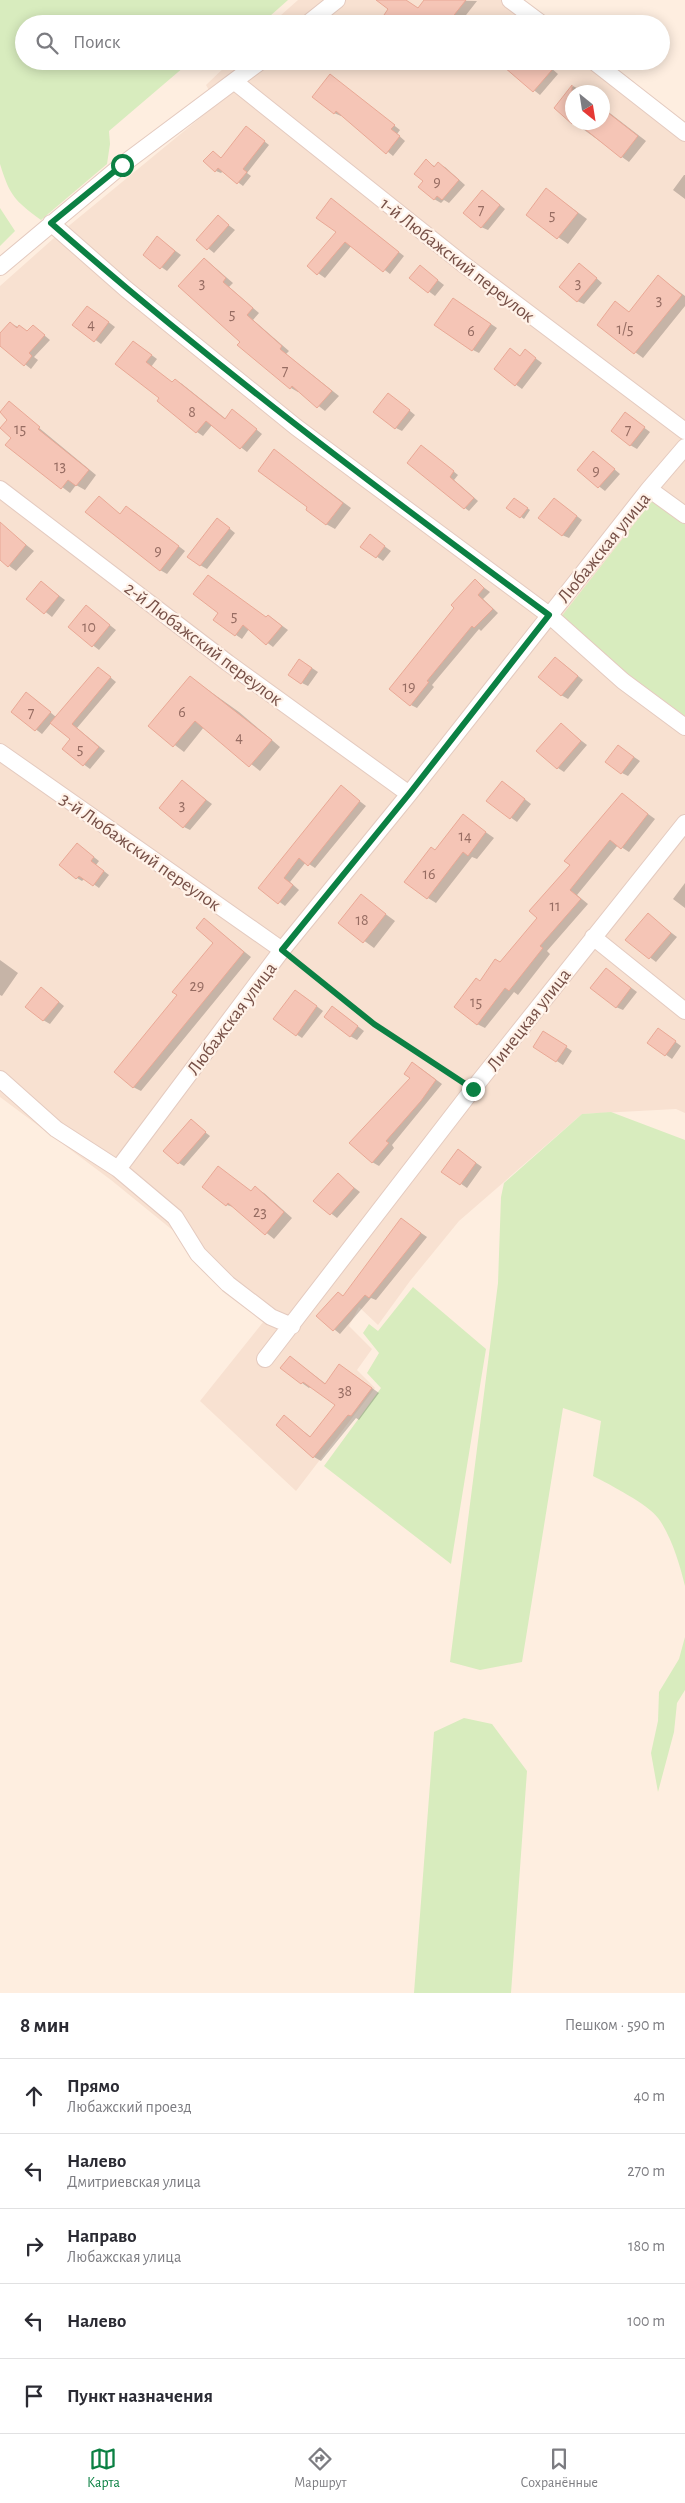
<!DOCTYPE html>
<html lang="ru">
<meta charset="utf-8">
<style>
body{margin:0;font-family:"Alegreya Sans",sans-serif;background:#f7f7f7;color:#2b2b33}
.compass{position:absolute;left:565px;top:85px;width:45px;height:45px;border-radius:50%;background:#fff;box-shadow:0 2px 12px #0003;rotate:150deg}
.stop{position:absolute;width:15px;height:15px;margin:-11px;border:4px solid #0b8043;border-radius:50%;background:#fff}
.stop.end{background:#0b8043;border-color:#fff;box-shadow:0 1px 5px #0008}
.list{margin:0;padding:0;list-style:none}
h2{display:flex;justify-content:space-between;align-items:center;height:65px;margin:0;padding:0 20px;font-size:21px}
h2 small{font-size:16px;font-weight:400;color:#7c7c81}
.list li{display:grid;grid-template-columns:32px 1fr auto;gap:15px;align-items:center;box-sizing:border-box;height:75px;padding:0 20px;border-top:1px solid #e1e1e2}
.list b{display:block;font-size:19px;white-space:nowrap}
.list p{margin:0;font-size:16px;white-space:nowrap;color:#7c7c81}
.list em{font-size:16px;font-style:normal;color:#7c7c81}
.icon{flex:none;width:28px;height:28px;fill:none;stroke:currentColor;stroke-width:2;stroke-linecap:round;stroke-linejoin:round}
.map{position:relative;flex:none;width:685px;height:1993px;overflow:hidden}
.search{position:absolute;background:#fff;box-shadow:0 2px 12px #0003;left:15px;right:15px;top:15px;height:55px;display:flex;align-items:center;gap:12px;box-sizing:border-box;padding:0 18px;border-radius:28px;color:#7c7c81;font-size:19px}
.sheet{height:440px;background:#fff}
nav{display:flex;justify-content:space-around;align-items:center;box-sizing:border-box;height:70px;border-top:1px solid #e1e1e2;background:#fff;font-size:14px;color:#7c7c81}
nav a{display:grid;justify-items:center;gap:2px}
nav .on{color:#0b8043}
.map>svg:first-child{display:block}
.residential{fill:#f8e1d1;fill-rule:evenodd}
.green{fill:#d8ecbe}
.shadow{fill:#0003}
.building{fill:#f5c5b6;stroke:#e9a895}
.lines{fill:none;stroke-linecap:round;stroke-linejoin:round}
.street-casing{stroke:#e4cabf;stroke-width:18}
.path{stroke:#daa899;stroke-width:3;stroke-dasharray:1 4;stroke-linecap:butt}
.street{stroke:#fff;stroke-width:16}
.route{stroke:#0b8043;stroke-width:6}
.labels{text-anchor:middle;stroke-width:4.5;stroke-linejoin:round;paint-order:stroke}
.number-label{font-size:16px;fill:#966c62}
.street-label{font-size:19px;fill:#764f46;stroke:#fff2e8}
</style>
<div class="map">
<svg width="685" height="1993" viewBox="0 0 685 1993">
<rect width="100%" height="100%" fill="#feeee0"/>
<path class="residential" d="M298,0h221l30,24h-278z
M231,61h368l86,61v991l-9,-4 -94,5 -123,107 -49,60 -32,44 -19,-18 -10,19 23,23 -15,21 18,18 -79,103 -96,-90 72,-90 -161,-131 -111,-83v-811l54,-48 163,-134 -11,-19zM572,92h30v30h-30z"/>
<path class="green" d="M0,0h288l-27,24h-237v37h167l-82,70 1,13 -3,20 -66,56c-27,-20 -31,-24 -41,-56z
M0,208l15,23 -15,15z
M653,500l32,21v195l-61,-45 -63,-54z
M611,1112l74,28v446c-5,-21 -14,-51 -27,-68 -9,-13 -49,-34 -65,-42l8,-55 -38,-13 -41,254 -42,8 -30,-8 48,-379 3,-86 3,-14 78,-69z
M413,1287l73,62 -35,215 -127,-98 57,-78 -14,-15 12,-20 -16,-20 6,-9 9,7z
M685,1637v53l-8,13 -3,29 -16,60 -7,-39 7,-32 1,-29 20,-33z
M464,1718l28,6 35,47 -16,222h-97l20,-261z"/>
<path class="shadow" d="M381,0h24l13,9 8,-9 51,1 -18,23h-80l11,-15z
M359,20l7,4h-10z
M511,61h32l15,13 -18,21 -34,-27z
M331,76l69,54 -3,4 8,7 -12,15 -51,-42 -1,2 -7,-3z
M573,86l11,6h-12v30l-17,-14z
M602,107l44,34 -17,21 -56,-40h29z
M251,131l18,14 -22,28 4,3 -8,10 -20,-15 -2,2 -5,-2 -3,-19 9,7z
M426,161l10,6 2,-3 7,3 20,18 -16,18 -5,-3 -3,3 -7,-4 -10,-18z
M684,175h1v24l-12,-9z
M547,190l40,29 -19,25 -41,-29z
M488,195l17,14 -17,21 -7,-3z
M332,200l72,56 -14,18 -38,-29 -27,33 -17,-12 30,-34z
M218,217l17,13 -21,23 -16,-13z
M158,238l23,17 -14,16 -23,-16z
M205,259l28,24 -4,4 30,26 -6,7 36,31 -3,3 53,42 -14,15 -25,-20 -2,1 -7,-4 -52,-43 3,-4z
M585,268l17,15 -18,21 -7,-3z
M426,271l18,14 -9,11 -24,-18z
M659,277l26,19v10l-42,52 -44,-33 17,-22 14,10z
M460,303l37,25 -18,25 -6,-3z
M94,311l21,16 -14,17 -27,-20z
M10,323l18,9 5,-6 17,14 -16,17 4,3 -7,9 -31,-25v-9z
M134,342l23,17 -6,8 22,16 2,-3 7,4 44,35 13,-4 23,19 -15,18 -35,-27 -9,11 -6,-4 -38,-32 2,-2z
M531,355l11,8 -20,26 -27,-20 25,-12z
M394,398l21,17 -13,16 -6,-3z
M9,403l87,72 -11,15 -9,-5 -6,8 -63,-48 6,-8 -5,-18 -7,-6z
M631,418l19,14 -13,17 -7,-4z
M426,449l32,26 -4,5 24,21 -9,10 -4,-3z
M275,451l76,57 -16,21 -9,-5 -17,-17z
M594,452l26,22 -15,17 -27,-21z
M99,498l22,17 12,-4 52,40 -18,23 -7,-4z
M517,501l13,9 -6,9 -16,-11z
M560,503l22,17 -13,18 -7,-3z
M0,524l34,27 -18,20 -16,-12z
M224,524l11,9 -28,36 -7,-4z
M376,540l15,11 -8,10 -21,-15z
M475,581l15,11 -7,7 15,14 -17,18 -2,-2 -47,56 2,2 -17,21 -6,-3 45,-97z
M41,582l24,18 -13,17 -24,-19z
M92,611l24,19 -17,20 -30,-23z
M269,616l19,14 -15,17 -24,-18 -7,10 -28,-19 53,-2z
M561,662l22,18 -15,19 -7,-4z
M306,664l12,8 -10,14 -6,-3z
M104,672l12,10 -39,46 28,23 -15,18 -27,-20 8,-10 -19,-17 -10,12 -29,-22 20,-14 23,19z
M190,677l49,35 41,35 -20,24 -56,-44 -20,25 -34,-26z
M561,725l26,20 -23,27 -6,-4z
M618,746l22,15 -12,15 -6,-3z
M182,782l30,22 -22,26 -6,-3z
M508,786l23,18 -14,18 -29,-21z
M341,787l25,19 -51,62 -9,-6 -16,20 9,8 -14,16 -25,-19z
M622,795l33,24 -26,33 -11,-7 -41,50 11,9 -41,47 3,3 -32,41 -4,-3 -29,36 -8,-4 3,-42 20,-18 39,-46 33,-53z
M463,816l31,22 -17,21 -5,-2 -36,46 -8,-5 7,-47z
M77,844l22,17 -3,4 13,10 -10,13 -14,-10 -3,3 -5,-3z
M685,883v25l-12,-9z
M361,896l34,25 -21,27 -34,-25z
M648,915l29,22 -21,25 -29,-22z
M205,920l46,37 -110,134 -8,-4 46,-92 36,-52z
M0,960l18,13 -16,23 -2,-1z
M606,969l31,23 -14,18 -7,-3z
M47,992l17,14 -14,18 -7,-4z
M302,995l21,16 -21,27 -6,-4z
M339,1012l25,19 -7,9 -7,-4z
M665,1034l16,12 -9,13 -23,-16z
M550,1036l22,15 -9,14 -28,-18z
M419,1067l23,17 -50,61 2,3 -15,18 -7,-4 39,-84z
M191,1121l19,15 -26,30 -5,-3z
M465,1155l17,12 -15,21 -24,-17z
M218,1168l34,24 3,-4 9,5 28,25 -18,21 -38,-31 -9,-3 -24,-18z
M338,1175l22,17 -23,26 -22,-17z
M401,1219l26,18 -51,63 -5,-2 -31,36 -22,-18 26,-19z
M298,1363l28,21 21,-14 32,23 -20,27 -3,-2 -35,43 -7,-4 -30,-40 27,20 26,-32 -26,-19 -2,2 -7,-5 -20,-15z"/>
<path class="building" d="M376,0h30l12,8 6,-8h42l-19,24h-69l10,-15z
M497,61h45l10,9 -19,22z
M330,74l65,51 -4,4 9,7 -14,18 -50,-43 -2,3 -22,-17z
M572,85v39l-18,-16z
M602,108l36,28 -17,22 -45,-36h26z
M246,126l19,15 -22,28 4,3 -10,12 -19,-16 -3,4 -12,-11 10,-10 8,7z
M426,159l8,8 4,-5 21,18 -17,20 -5,-4 -3,4 -16,-13 5,-6 -9,-7z
M546,188l32,25 -21,26 -31,-24z
M482,190l18,15 -19,23 -18,-15z
M331,198l68,54 -16,20 -38,-30 -28,33 -10,-9 29,-34 -20,-14z
M218,215l11,10 -22,25 -11,-10z
M157,236l18,15 -15,18 -17,-14z
M204,258l22,20 -3,4 30,26 -6,7 35,31 -2,3 52,42 -15,17 -25,-22 -2,3 -53,-44 3,-3 -62,-56z
M579,263l18,15 -20,24 -18,-15z
M420,265l18,15 -10,13 -19,-15z
M658,275l24,20 -48,59 -37,-29 18,-24 14,11z
M453,298l38,26 -19,27 -38,-26z
M87,306l22,16 -15,20 -22,-17z
M10,322l7,6 2,-3 8,6 6,-6 12,10 -16,18 3,3 -8,10 -24,-20v-13z
M133,341l19,14 -6,7 26,20 3,-3 50,40 7,-10 25,20 -17,20 -34,-28 -10,12 -39,-32 2,-3 -44,-34z
M510,348l10,8 5,-7 11,9 -21,28 -21,-17z
M388,393l22,17 -15,19 -22,-17z
M9,401l31,26 -2,2 51,41 -13,16 -8,-6 -7,9 -56,-44 6,-7 -11,-10 7,-8 -7,-8z
M625,412l20,15 -15,19 -19,-15z
M421,445l33,26 -4,6 24,21 -10,11 -57,-46z
M274,449l69,54 -17,22 -20,-15 1,-3 -49,-36z
M593,451l22,18 -17,19 -21,-18z
M99,496l21,18 6,-8 53,40 -19,25 -75,-59z
M514,498l14,10 -8,10 -14,-10z
M554,498l23,18 -15,20 -24,-18z
M217,518l13,10 -30,38 -13,-9z
M0,522l26,23 -18,22 -8,-7z
M370,534l15,12 -9,12 -16,-11z
M208,575l58,42 2,-2 14,11 -16,19 -23,-20 -8,11 -22,-16 5,-7 -25,-19z
M475,579l9,9 -6,7 15,14 -19,19 -2,-2 -45,55 2,1 -19,24 -21,-17 65,-81 -3,-3z
M41,581l18,15 -15,18 -18,-15z
M86,605l24,20 -18,22 -24,-20z
M555,657l23,19 -17,20 -23,-19z
M299,659l13,9 -11,16 -13,-9z
M98,667l13,10 -39,47 27,23 -16,19 -21,-17 8,-10 -20,-16z
M190,676l82,64 -23,27 -54,-46 -22,26 -25,-21z
M26,692l25,20 -16,19 -24,-19z
M561,723l20,18 -24,28 -21,-18z
M618,745l16,12 -13,17 -16,-12z
M182,780l24,20 -23,28 -24,-20z
M502,781l23,18 -15,20 -24,-18z
M341,785l19,16 -52,65 -9,-8 -15,20 9,7 -15,19 -20,-16z
M622,793l26,21 -27,35 -11,-9 -40,50 11,9 -41,47 3,2 -34,43 -4,-3 -28,37 -23,-18 22,-29 4,3 15,-22 5,3 37,-44 -8,-7 41,-46 -6,-4z
M463,814l23,18 -18,24 -5,-4 -36,47 -23,-17 27,-35 4,3z
M77,843l17,14 -3,4 13,10 -11,15 -14,-10 -3,3 -17,-14z
M361,894l25,20 -23,29 -25,-20z
M648,913l23,20 -22,26 -24,-19z
M204,918l40,34 -111,136 -19,-16 63,-77 -5,-3 41,-49 -17,-15z
M606,968l25,20 -15,20 -26,-20z
M41,987l18,15 -16,19 -18,-14z
M295,990l22,16 -21,30 -23,-17z
M332,1006l26,20 -8,11 -26,-20z
M658,1028l18,13 -11,15 -18,-13z
M543,1031l24,15 -11,16 -23,-15z
M412,1062l24,18 -15,21 -35,40 3,2 -17,20 -23,-20 61,-65 -6,-4z
M191,1119l15,13 -28,32 -15,-13z
M458,1149l18,14 -16,22 -19,-13z
M218,1166l33,25 4,-5 29,26 -19,23 -37,-32 -2,3 -24,-19z
M338,1173l16,15 -24,27 -17,-14z
M401,1218l20,15 -52,65 -4,-3 -32,36 -17,-15 22,-24 5,4z
M290,1356l35,28 14,-20 33,24 -21,28 -3,-1 -35,43 -37,-33 8,-10 26,22 25,-32 -32,-23 -2,2 -21,-16z"/>
<g class="lines">
<g class="street-casing">
<path id="street" d="M510,0l32,24
M307,24l30,-24
M593,61l92,72
M235,82l228,182 222,167
M51,223l75,66 170,138 253,188 74,66 62,46
M0,267l122,-102 139,-104
M0,489l228,174 181,131
M649,489l36,26
M0,752l282,198
M593,937l92,74
M0,1079l56,50 62,40 57,48 23,37 30,30 43,33 21,9
M118,1169l164,-219 127,-156 240,-305 36,-42
M265,1359l208,-270 212,-266"/>
</g>
<path class="path" d="M293,959l81,65 86,56"/>
<use href="#street" class="street"/>
</g>
<g class="lines">
<path class="route" d="M122,165l-71,58c159,140 328,267 498,392l-140,179 -127,156 92,74 99,65"/>
</g>
<g class="labels">
<g class="number-label">
<text x="437" y="187">9</text>
<text x="481" y="215">7</text>
<text x="552" y="220">5</text>
<text x="202" y="288">3</text>
<text x="578" y="288">3</text>
<text x="659" y="305">3</text>
<text x="232" y="319">5</text>
<text x="91" y="329">4</text>
<text x="625" y="334">1/5</text>
<text x="471" y="336">6</text>
<text x="285" y="376">7</text>
<text x="192" y="417">8</text>
<text x="20" y="434">15</text>
<text x="628" y="435">7</text>
<text x="60" y="471">13</text>
<text x="596" y="476">9</text>
<text x="158" y="556">9</text>
<text x="234" y="621">5</text>
<text x="89" y="632">10</text>
<text x="409" y="692">19</text>
<text x="182" y="717">6</text>
<text x="31" y="718">7</text>
<text x="239" y="742">4</text>
<text x="80" y="754">5</text>
<text x="182" y="810">3</text>
<text x="465" y="841">14</text>
<text x="429" y="879">16</text>
<text x="555" y="911">11</text>
<text x="362" y="925">18</text>
<text x="197" y="991">29</text>
<text x="476" y="1007">15</text>
<text x="260" y="1217">23</text>
<text x="345" y="1396">38</text>
</g>
<g class="street-label">
<text transform="translate(458 259) rotate(38)" y="7">1-й Любажский переулок</text>
<text transform="translate(603 547) rotate(-51)" y="7">Любажская улица</text>
<text transform="translate(204 643) rotate(37)" y="7">2-й Любажский переулок</text>
<text transform="translate(141 851) rotate(35)" y="7">3-й Любажский переулок</text>
<text transform="translate(231 1018) rotate(-53)" y="7">Любажская улица</text>
<text transform="translate(528 1019) rotate(-52)" y="7">Линецкая улица</text>
</g>
</g>
</svg>
<svg class="compass" viewBox="-18 -18 36 36"><path d="M0-13l5 13h-10z" fill="#e53935"/><path d="M0 13l5-13h-10z" fill="#7c7c81"/></svg>
<div class="stop" style="left:122px;top:165px"></div>
<div class="stop end" style="left:473px;top:1089px"></div>
<div class="search"><svg class="icon" aria-label="search" viewBox="0 0 24 24"><circle cx="10" cy="10" r="6"/><path d="M15 15l6 6"/></svg>Поиск</div>
</div>
<section class="sheet">
<h2>8 мин<small>Пешком · 590 m</small></h2>
<ul class="list">
<li><svg class="icon" aria-label="ahead" viewBox="0 0 24 24"><path d="M12 20V5M6 11l6-6 6 6"/></svg><div><b>Прямо</b><p>Любажский проезд</p></div><em>40 m</em></li>
<li><svg class="icon" aria-label="left" viewBox="0 0 24 24"><path d="M17 20v-9H6M10 6l-5 5 5 5"/></svg><div><b>Налево</b><p>Дмитриевская улица</p></div><em>270 m</em></li>
<li><svg class="icon" aria-label="right" viewBox="0 0 24 24"><path d="M7 20v-9h11M14 6l5 5-5 5"/></svg><div><b>Направо</b><p>Любажская улица</p></div><em>180 m</em></li>
<li><svg class="icon" aria-label="left" viewBox="0 0 24 24"><path d="M17 20v-9H6M10 6l-5 5 5 5"/></svg><div><b>Налево</b></div><em>100 m</em></li>
<li><svg class="icon" aria-label="arrive" viewBox="0 0 24 24"><path d="M6 21V4h12l-3 4 3 4H6"/></svg><div><b>Пункт назначения</b></div></li>
</ul>
</section>
<nav>
<a class="on"><svg class="icon" aria-label="map" viewBox="0 0 24 24"><path d="M3 6l6-2 6 2 6-2v14l-6 2-6-2-6 2zM9 4v14M15 6v14"/></svg>Карта</a>
<a><svg class="icon" aria-label="directions" viewBox="0 0 24 24"><path d="M12 3l9 9-9 9-9-9zM9 14v-3h6M13 9l2 2-2 2"/></svg>Маршрут</a>
<a><svg class="icon" aria-label="saved" viewBox="0 0 24 24"><path d="M7 4h10v16l-5-4-5 4z"/></svg>Сохранённые</a>
</nav>
